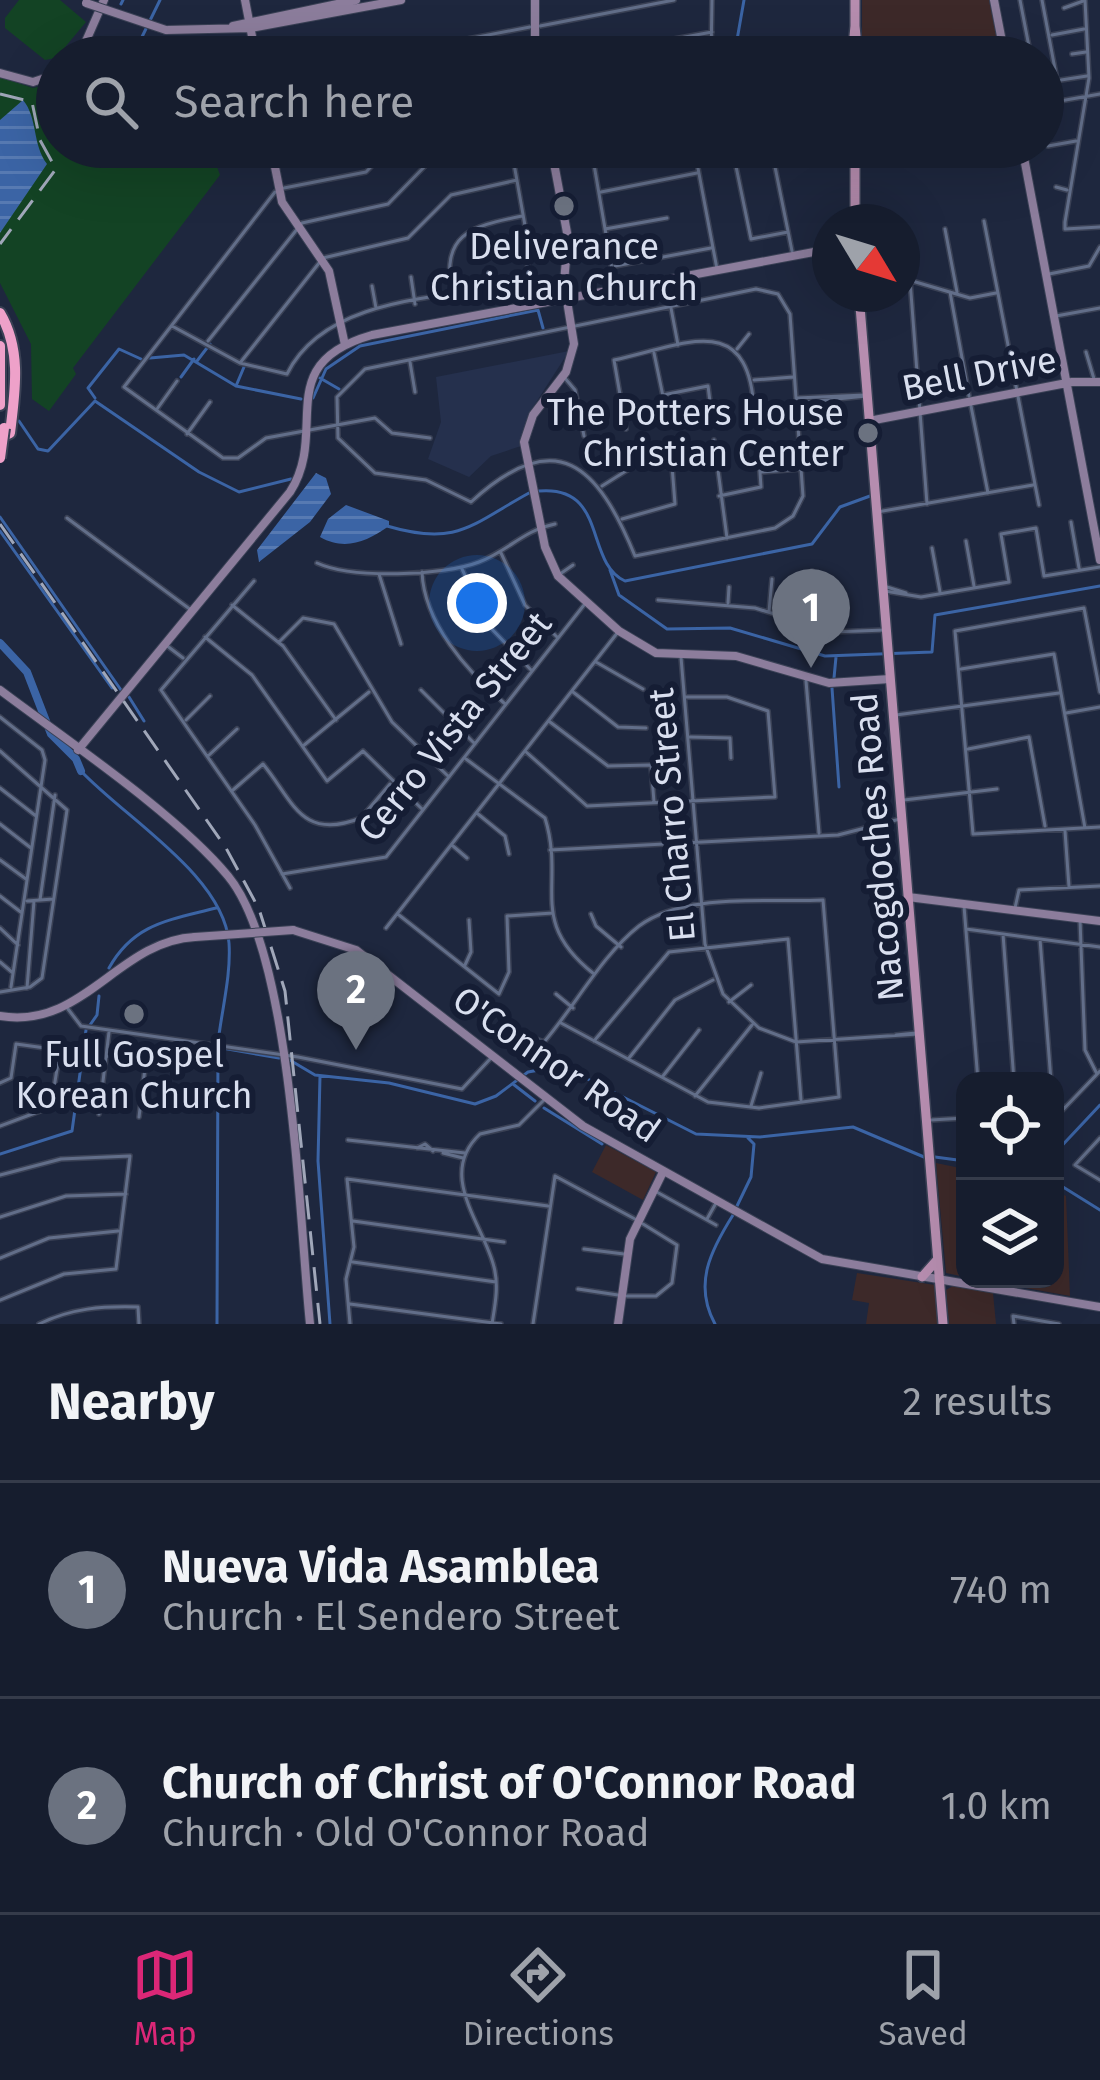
<!DOCTYPE html>
<meta charset="utf-8">
<style>
body{margin:0;font-family:"Fira Sans",sans-serif;background:#1f2636;color:#f1f3f6}
.controls{position:absolute;right:36px;bottom:36px;display:grid;overflow:hidden;border-radius:24px;box-shadow:0 12px 48px #0002}
.controls button{width:108px;height:108px;display:grid;place-items:center;padding:0;border:0;border-bottom:3px solid #353b4a;background:#161d2e;color:#f1f3f6;font:60px sans-serif}
.compass{position:absolute;left:812px;top:204px;width:108px;height:108px;border-radius:50%;background:#161d2e;box-shadow:0 12px 48px #0002;rotate:128deg}
.you{position:absolute;left:477px;top:603px;width:42px;height:42px;margin:-30px;border:9px solid #fff;border-radius:50%;background:#1a73e8;box-shadow:0 0 0 18px #1a73e833}
.badge{display:grid;place-items:center;width:78px;height:78px;border-radius:50%;background:#db2777;color:#fff;font-size:39px;font-weight:700}
.pin{position:absolute;translate:-50% -99px;filter:drop-shadow(0 3px 6px #0008)}
.pin::after{content:'';position:absolute;top:63px;width:42px;height:36px;background:inherit;clip-path:polygon(0 0,100% 0,50% 100%)}
.list{margin:0;padding:0;list-style:none}
h2{display:flex;justify-content:space-between;align-items:center;height:156px;margin:0;padding:0 48px;font-size:51px}
h2 small{font-size:39px;font-weight:400;color:#9ea2aa}
.list li{display:grid;grid-template-columns:78px 1fr auto;gap:36px;align-items:center;box-sizing:border-box;height:216px;padding:0 48px;border-top:3px solid #353b4a}
.list b{display:block;font-size:45px;white-space:nowrap}
.list p{margin:0;font-size:39px;white-space:nowrap;color:#9ea2aa}
.list em{font-size:39px;font-style:normal;color:#9ea2aa}
.icon{flex:none;width:66px;height:66px;fill:none;stroke:currentColor;stroke-width:2;stroke-linecap:round;stroke-linejoin:round}
.map{position:relative;flex:none;width:1100px;height:1324px;overflow:hidden}
.search{position:absolute;background:#161d2e;box-shadow:0 12px 48px #0002;left:36px;right:36px;top:36px;height:132px;display:flex;align-items:center;gap:30px;box-sizing:border-box;padding:0 42px;border-radius:66px;color:#9ea2aa;font-size:45px}
.sheet{height:588px;background:#161d2e}
nav{display:flex;justify-content:space-around;align-items:center;box-sizing:border-box;height:168px;border-top:3px solid #353b4a;background:#161d2e;font-size:33px;color:#9ea2aa}
nav a{display:grid;justify-items:center;gap:6px}
nav .on{color:#db2777}
.map>svg:first-child{display:block}
.commercial{fill:#3d2929}
.built{fill:#25304d}
.park{fill:#134324}
.water{fill:url(#water-rules)}
.lines{fill:none;stroke-linecap:round;stroke-linejoin:round}
.stream{stroke:#3b64a5;stroke-width:3}
.river{stroke:#3b64a5;stroke-width:8}
.street-casing{stroke:#3a4155;stroke-width:6}
.secondary-casing{stroke:#3a4155;stroke-width:10}
.primary-casing{stroke:#3a4155;stroke-width:12}
.highway-casing{stroke:#3a4155;stroke-width:14}
.street{stroke:#626e89;stroke-width:3}
.secondary{stroke:#8c7d9c;stroke-width:8}
.primary{stroke:#b68daf;stroke-width:9}
.highway{stroke:#eea1c9;stroke-width:10}
.rail{stroke:#a0a7b9;stroke-width:3;stroke-dasharray:24 12;stroke-linecap:butt}
.secondary-bridge-casing{stroke:#3a4155;stroke-width:10;stroke-linecap:butt}
.highway-bridge-casing{stroke:#3a4155;stroke-width:14;stroke-linecap:butt}
.secondary-bridge{stroke:#8c7d9c;stroke-width:8}
.highway-bridge{stroke:#eea1c9;stroke-width:10}
.worship-dot{fill:#6b7280;stroke:#151d34;stroke-width:4.5}
.labels{text-anchor:middle;stroke-width:12;stroke-linejoin:round;paint-order:stroke}
.poi-label{font-size:36px;fill:#d9dfef;stroke:#151d34}
.street-label{font-size:36px;fill:#d9dfef;stroke:#151d34}
</style>
<div class="map">
<svg width="1100" height="1324" viewBox="0 0 1100 1324">
<defs>
<pattern id="water-rules" width="6" height="5" patternUnits="userSpaceOnUse" patternTransform="scale(3)"><rect width="6" height="5" fill="#3b64a5"/><path d="M0 2.5h6" fill="none" stroke="#577ab2"/></pattern>
</defs>
<rect width="100%" height="100%" fill="#1e273e"/>
<path class="commercial" d="M862,0h127l10,50 -39,7h-98z
M606,1145l50,27 -13,28 -51,-28z
M936,1163l29,6v108l-19,-4z
M1055,1190l11,6 4,100 -93,-17h78z
M857,1273l78,12 4,39h-73l3,-21 -17,-3z
M953,1286l40,7 3,31h-47l-3,-34z"/>
<path class="built" d="M569,351l-41,64 -7,31 -30,10 -22,21 -41,-18 13,-37 -5,-45z"/>
<path class="park" d="M19,0h41l26,22 -30,36 -11,2 -40,-32v-10z
M0,77l33,11 24,-6v65h153l10,28 -147,193 3,6 -27,37 -17,-12 -1,-55 -31,-61z"/>
<path class="water" d="M23,100c15,18 9,44 24,64l-47,69v-113z
M316,473l10,5 5,16 -21,28 -51,40 -2,-12z
M346,505l43,16v5c-23,16 -44,25 -69,11l8,-18z"/>
<g class="lines">
<path class="stream" d="M121,4l2,-4
M142,57l-3,-14 21,-43
M734,57l10,-57
M150,358l34,-3 52,31 65,13
M197,361l13,-17
M181,377l13,-18
M320,378l19,11
M236,386l8,-19
M95,398l-7,-10 31,-39 22,10
M313,398l13,-29 34,-23 178,-36 5,18
M19,421l19,28 10,2 47,-50 104,71 40,20 52,-13
M539,491c69,-6 45,71 86,90l187,-37 28,-37 30,-11
M0,517l121,173
M387,526c71,21 85,-2 142,-33
M0,531l112,157
M610,570l9,25 48,34 63,-1 95,28 107,-4 3,-37 165,-29
M834,678l2,-21
M832,688l7,99
M129,697l15,24
M81,771c44,47 143,105 148,172 2,30 -6,62 -10,92
M109,968c25,-45 61,-48 107,-60
M90,1025l7,-10 2,-19
M222,1048l57,10
M288,1059l27,16 74,8 86,21 21,-8 32,-24 34,-6 134,68 64,3 93,-10 71,30
M320,1076l-2,85 12,163
M513,1084l22,17
M544,1108l58,36
M1055,1153l45,-48
M0,1154l72,-23 14,-101
M935,1157l30,4
M1055,1182l45,28
M737,1206l14,-29 3,-33 -6,-6
M217,1324l1,-278
M715,1324c-22,-40 -4,-74 18,-109"/>
<path class="river" d="M0,643l27,29 24,62 25,25 5,12"/>
<g class="street-casing">
<path id="street" d="M1020,0l11,57
M1042,0l19,101
M1085,0l4,78 -24,144v7l35,-2
M1064,8l19,-7
M540,26l134,-26
M1052,35l32,-6
M656,44l2,13
M1072,54l14,-2
M374,57l156,-30
M577,57l135,-25
M711,57l1,-57
M758,57l3,-14 59,14
M1061,80l26,-4
M1043,104l57,-10
M1048,146l28,-5
M511,147l18,101 -4,57
M591,147l24,140
M694,147l23,122
M732,147l19,92 37,-7
M771,147l21,104
M273,152l28,-5
M592,155l39,-8
M514,164l37,-7
M1056,187l11,3
M284,188l82,-16 24,-25
M275,192l-151,195 99,71h15l28,-20 109,-20 17,15 38,5
M601,192l96,-19
M984,221l55,284
M605,229l62,-11
M945,229l12,63
M907,244l6,33
M615,266l96,-18
M486,270l1,20
M1049,274l40,-8 11,-19
M411,277l4,27
M902,278l68,20 26,-5
M910,280l17,224
M372,286l4,22
M756,289l22,5 12,20 13,182 -10,20 -18,12 -140,28c-37,-90 -78,-133 -164,-54l-45,-22 -51,-7 -37,-35 -1,-41 28,-28z
M950,292l19,104
M452,296c-11,-62 16,-69 70,-80
M671,308l7,37
M1056,316l44,-8
M172,326l68,37 47,11c39,-79 159,-76 236,-90
M208,341l94,-118 86,-19 42,-43 68,-14
M737,349l12,-15
M1086,352l8,27
M654,353l15,72
M410,362l5,30
M240,363l83,-105 85,-20 43,-43 66,-15
M564,377l11,13 9,46
M754,380l39,-3
M663,395l45,-9 5,39
M797,398l68,-3
M798,403l68,-7
M971,406l17,87
M157,409l20,-28
M626,429l-12,-69c70,-15 134,-51 140,49
M187,434l23,-32
M714,440l13,98
M762,472l38,-3
M602,486l27,-17 -1,-25
M719,496l42,-9 -3,-43
M877,512l156,-27
M67,518l124,92
M622,519l53,-15 -5,-64
M1071,522l8,46
M966,541l8,45
M932,548l8,44
M501,553l24,52 33,33
M317,563c35,16 126,13 162,-1 29,-11 45,-32 76,-38
M462,569l26,56 44,46
M422,572c2,51 45,99 82,131
M379,574l22,70
M560,574l13,-9
M254,581l-93,109 94,135 35,63
M887,587l19,6
M885,591l36,6 88,-15 -8,-48 35,-6 8,48 56,-9
M658,600l97,8 77,24 53,-2
M728,603l1,-16
M232,605l51,41 53,74
M769,612l3,-33
M809,624l3,-53
M205,637l47,38 75,106 36,-30 59,58
M279,642l24,-24 31,6 58,98 57,55
M166,645l17,13
M681,657l24,287 18,50 36,34 37,14 122,-8
M596,662l47,27
M961,669l93,-15 31,174
M806,681l13,152
M421,690l54,54
M573,692l45,35 28,1
M1100,692l-16,-84 -129,23 18,203 127,-7
M1066,713l34,-6
M896,715l163,-22
M0,717l42,33 3,10 -34,227
M186,720l24,-24
M550,722l58,44 43,-1 3,37
M690,737l40,1 1,20
M303,746l66,-54
M968,749l61,-12 16,89
M0,751l67,59 -25,168 -12,9 -30,5
M525,751l62,55 188,-9 -7,-86 -41,-14h-41
M208,756l29,-27
M466,759l79,59c21,68 -19,102 49,156
M0,788l36,28
M233,790l30,-26c31,38 38,77 98,54l29,-34
M904,800l93,-11
M478,814l27,22 4,18
M0,824l31,24
M1065,831l4,56
M453,846l14,12
M550,850l288,-15 62,-16
M0,860l26,19
M282,874l104,-17 198,-252
M0,896l22,17
M40,900l15,-105
M27,901l26,-2
M964,906l14,175
M1015,908l4,-18 81,-4
M591,914l5,12 25,21
M399,915l100,79 10,-22 -2,-56 46,-3
M1080,920l5,130 12,24
M0,928l18,17
M386,928l232,-296
M966,929l134,18
M1003,934l11,147
M1040,939l11,142
M0,962l13,11
M465,965l6,-13 -2,-32
M27,988l7,-87
M556,994l17,14
M729,1002l22,-17
M68,1009l13,17 217,31 164,32 29,-31
M896,1035l20,-2
M536,1039l8,3c31,-36 58,-87 95,-116 45,-34 130,-23 184,-26l16,197 -80,11 -51,-6 -147,-79
M594,1041l75,-89 119,-13 13,161
M106,1056l40,4 -7,57
M629,1058l46,-58 38,-20
M663,1076l36,-46
M0,1083l11,-5 5,-34 44,6 -9,57 -51,19
M695,1096l57,-71
M1055,1097l9,11
M751,1106l10,-33
M99,1114l10,-82
M1055,1118l45,-47
M931,1120l34,-2
M1100,1138l-25,27 25,15
M348,1140l117,13
M417,1148l8,-4 8,7
M443,1153l20,5
M0,1175l61,-16 69,-3 -14,113 -52,5 -64,26
M655,1191l61,34
M0,1217l66,-21 60,-2
M707,1219l9,-16
M353,1221l151,21
M584,1249l40,5
M0,1258l49,-20 69,-7
M353,1262l143,20
M578,1289l40,6
M627,1296h29l16,-13 5,-38 -34,-21
M350,1304l151,20
M39,1324c33,-16 63,-18 99,-17l1,17
M350,1324l-4,-45 8,-32 -7,-68 201,27
M492,1324c3,-19 7,-38 2,-57 -10,-42 -58,-92 -14,-133l39,-9 26,-26
M533,1324l22,-148 80,43
M1014,1324l-1,-8 46,8"/>
</g>
<g class="secondary-casing">
<path id="secondary" d="M245,0l11,57
M535,0v57
M994,0l11,57
M233,26l123,-26
M166,30l85,-2 150,-28
M79,57l25,-57
M0,73l33,9 24,-8
M271,147l11,55 47,69 16,74
M551,147l17,91 -4,44 10,62 -8,28 -33,43 -9,27 21,105 13,29 61,55 37,22 80,3 93,27 61,-4
M1022,147l78,413
M869,421l203,-39h28
M0,690c65,49 178,125 228,186 64,77 71,342 82,448
M78,750l212,-258c40,-62 -20,-128 82,-157l458,-86
M908,897l192,24
M293,930l63,20 227,176 239,133 278,48
M0,1016c83,14 118,-75 195,-79
M618,1324l12,-85 33,-67"/>
</g>
<g class="primary-casing">
<path id="primary" d="M855,26v-26
M852,57l3,-31 3,31
M855,222v-75
M859,294l84,1030
M922,1277l15,-17"/>
</g>
<g class="highway-casing">
<path id="highway" d="M0,313c22,37 15,79 10,120l-10,5
M0,346v59"/>
</g>
<use href="#street" class="street"/>
<use href="#secondary" class="secondary"/>
<use href="#primary" class="primary"/>
<use href="#highway" class="highway"/>
<path class="rail" d="M0,94l32,8 8,38 16,29 -56,75
M0,524l226,324 33,61 26,82 35,333"/>
<g class="secondary-bridge-casing">
<path id="secondary-bridge" d="M86,3l80,27
M195,937l98,-7"/>
</g>
<g class="highway-bridge-casing">
<path id="highway-bridge" d="M0,458l4,-30"/>
</g>
<use href="#secondary-bridge" class="secondary-bridge"/>
<use href="#highway-bridge" class="highway-bridge"/>
</g>
<g class="worship-dot">
<circle cx="564" cy="206" r="12"/>
<circle cx="868" cy="433" r="12"/>
<circle cx="134" cy="1014" r="12"/>
</g>
<g class="labels">
<g class="poi-label">
<text x="564" y="259">Deliverance<tspan x="564" dy="41">Christian Church</tspan></text>
<text x="844" y="425" text-anchor="end">The Potters House<tspan x="844" dy="41">Christian Center</tspan></text>
<text x="134" y="1067">Full Gospel<tspan x="134" dy="41">Korean Church</tspan></text>
</g>
<g class="street-label">
<text transform="translate(979 373) rotate(-11)" y="13">Bell Drive</text>
<text transform="translate(454 726) rotate(-51)" y="13">Cerro Vista Street</text>
<text transform="translate(671 815) rotate(-95)" y="13">El Charro Street</text>
<text transform="translate(877 847) rotate(-95)" y="13">Nacogdoches Road</text>
<text transform="translate(557 1064) rotate(35)" y="13">O'Connor Road</text>
</g>
</g>
</svg>
<div class="controls">
<button><svg class="icon" aria-label="locate" viewBox="0 0 24 24"><circle cx="12" cy="12" r="6"/><path d="M12 2v4M12 18v4M2 12h4M18 12h4"/></svg></button>
<button><svg class="icon" aria-label="layers" viewBox="0 0 24 24"><path d="M12 4l9 5-9 5-9-5zM3 14l9 5 9-5"/></svg></button>
</div>
<svg class="compass" viewBox="-18 -18 36 36"><path d="M0-13l5 13h-10z" fill="#e53935"/><path d="M0 13l5-13h-10z" fill="#9ea2aa"/></svg>
<div class="you"></div>
<div class="pin badge" style="left:811px;top:668px;background:#6b7280">1</div>
<div class="pin badge" style="left:356px;top:1050px;background:#6b7280">2</div>
<div class="search"><svg class="icon" aria-label="search" viewBox="0 0 24 24"><circle cx="10" cy="10" r="6"/><path d="M15 15l6 6"/></svg>Search here</div>
</div>
<section class="sheet">
<h2>Nearby<small>2 results</small></h2>
<ul class="list">
<li><span class="badge" style="background:#6b7280">1</span><div><b>Nueva Vida Asamblea</b><p>Church · El Sendero Street</p></div><em>740 m</em></li>
<li><span class="badge" style="background:#6b7280">2</span><div><b>Church of Christ of O'Connor Road</b><p>Church · Old O'Connor Road</p></div><em>1.0 km</em></li>
</ul>
</section>
<nav>
<a class="on"><svg class="icon" aria-label="map" viewBox="0 0 24 24"><path d="M3 6l6-2 6 2 6-2v14l-6 2-6-2-6 2zM9 4v14M15 6v14"/></svg>Map</a>
<a><svg class="icon" aria-label="directions" viewBox="0 0 24 24"><path d="M12 3l9 9-9 9-9-9zM9 14v-3h6M13 9l2 2-2 2"/></svg>Directions</a>
<a><svg class="icon" aria-label="saved" viewBox="0 0 24 24"><path d="M7 4h10v16l-5-4-5 4z"/></svg>Saved</a>
</nav>
